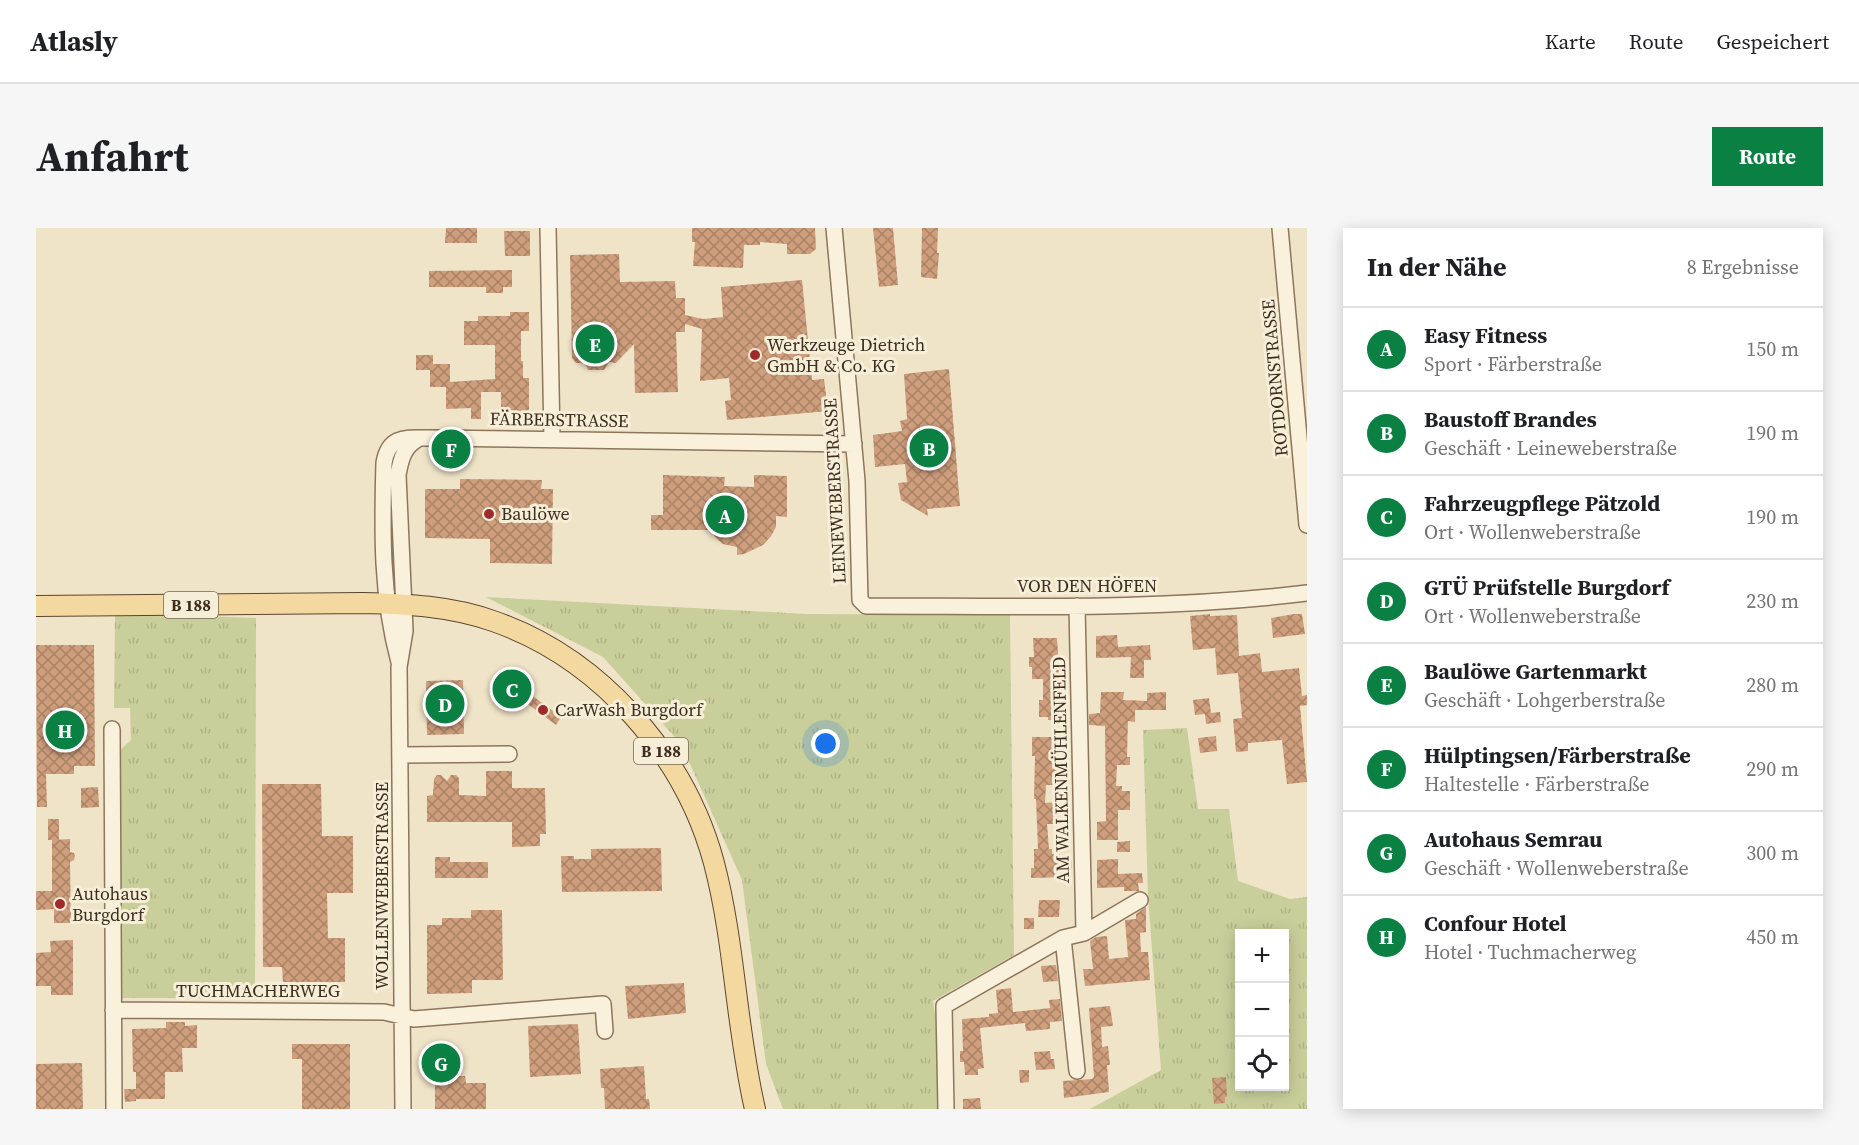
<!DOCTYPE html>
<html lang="de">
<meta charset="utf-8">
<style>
body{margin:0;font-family:"Source Serif 4",serif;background:#f6f6f6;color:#202124}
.controls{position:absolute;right:18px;bottom:18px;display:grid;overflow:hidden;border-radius:0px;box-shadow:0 3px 15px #0003}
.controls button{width:54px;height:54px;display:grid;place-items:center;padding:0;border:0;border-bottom:2px solid #e0e0e0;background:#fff;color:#202124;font:30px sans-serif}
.you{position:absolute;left:790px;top:516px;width:21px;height:21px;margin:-15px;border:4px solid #fff;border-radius:50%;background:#1a73e8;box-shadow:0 0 0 9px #1a73e833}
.badge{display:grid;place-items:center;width:39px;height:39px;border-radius:50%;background:#0b8043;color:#fff;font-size:20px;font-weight:700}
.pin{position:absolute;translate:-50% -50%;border:3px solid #fff;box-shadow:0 2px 6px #0006}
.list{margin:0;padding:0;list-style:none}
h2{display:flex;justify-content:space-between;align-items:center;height:78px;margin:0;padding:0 24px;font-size:26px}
h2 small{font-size:20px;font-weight:400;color:#757577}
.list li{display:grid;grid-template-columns:39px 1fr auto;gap:18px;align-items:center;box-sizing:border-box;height:84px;padding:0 24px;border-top:2px solid #e0e0e0}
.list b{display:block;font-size:22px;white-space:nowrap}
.list p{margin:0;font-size:20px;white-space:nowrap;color:#757577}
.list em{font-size:20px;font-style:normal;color:#757577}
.icon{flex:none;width:33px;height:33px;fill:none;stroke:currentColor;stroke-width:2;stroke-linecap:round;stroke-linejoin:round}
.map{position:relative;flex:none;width:1271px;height:881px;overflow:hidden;border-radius:0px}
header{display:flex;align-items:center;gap:36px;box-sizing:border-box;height:84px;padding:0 30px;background:#fff;border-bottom:2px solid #e0e0e0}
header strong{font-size:28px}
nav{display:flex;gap:33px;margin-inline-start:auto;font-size:21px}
.intro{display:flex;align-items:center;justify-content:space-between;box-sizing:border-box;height:144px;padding:0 36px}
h1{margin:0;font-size:42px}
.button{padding:15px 27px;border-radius:0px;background:#0b8043;color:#fff;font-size:21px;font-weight:700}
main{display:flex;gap:36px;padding:0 36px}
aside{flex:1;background:#fff;border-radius:0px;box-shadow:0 3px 15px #0003}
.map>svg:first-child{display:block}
.grass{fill:url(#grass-tufts);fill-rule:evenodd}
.building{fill:url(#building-cross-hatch)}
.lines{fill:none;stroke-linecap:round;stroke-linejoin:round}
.minor-casing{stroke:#8d765c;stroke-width:18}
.major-casing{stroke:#5b4430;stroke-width:22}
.minor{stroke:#faf1dc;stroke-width:15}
.major{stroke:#f3d9a0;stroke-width:20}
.poi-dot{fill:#9e2a2b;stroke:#f7eed8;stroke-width:2}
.labels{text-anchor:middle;stroke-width:6;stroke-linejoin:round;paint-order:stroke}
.shield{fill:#f7eed8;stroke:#756857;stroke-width:1.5}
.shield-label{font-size:16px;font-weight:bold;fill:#3d2e20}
.poi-label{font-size:18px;fill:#3d2e20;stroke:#f7eed8;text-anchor:start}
.street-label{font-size:18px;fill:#3d2e20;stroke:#f7eed8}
</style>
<header>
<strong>Atlasly</strong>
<nav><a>Karte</a><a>Route</a><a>Gespeichert</a></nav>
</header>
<div class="intro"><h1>Anfahrt</h1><a class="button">Route</a></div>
<main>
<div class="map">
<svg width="1271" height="881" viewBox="0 0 1271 881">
<defs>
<pattern id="grass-tufts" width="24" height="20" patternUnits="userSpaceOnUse" patternTransform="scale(1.5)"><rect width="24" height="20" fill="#c9cf9b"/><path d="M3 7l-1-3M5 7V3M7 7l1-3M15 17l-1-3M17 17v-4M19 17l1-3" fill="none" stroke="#aeb285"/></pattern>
<pattern id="building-cross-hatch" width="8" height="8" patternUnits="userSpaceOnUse" patternTransform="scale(1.5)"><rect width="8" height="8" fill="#cf9f7d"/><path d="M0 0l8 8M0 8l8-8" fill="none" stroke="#a98266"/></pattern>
</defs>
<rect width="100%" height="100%" fill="#f0e4c8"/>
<path class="grass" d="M450,369l321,17 203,1 4,340 -81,46 3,20 3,88h-156l-17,-45 -24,-184 -61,-136 -78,-87z
M79,385l141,5 -1,380h-133l-4,-246 13,-12 -1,-32h-16z
M1151,500l11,81h31l9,72 52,18 17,-2v212h-217l71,-39 -13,-174 -5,-166zM1204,706h44v152h-44z"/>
<path class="building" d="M410,0h31v15h-32z
M656,0h123l1,21 -6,5h-23v-10l-27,-2v3h-16l-1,23 -50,-2 2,-24h-3z
M837,0h20l5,57 -19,2z
M886,0h16l-1,25h2l-2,26 -16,-2z
M468,3h26v25h-25z
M583,26l1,28 55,-1 1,17h9v17l18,4 20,-2 -2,-30 81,-7 10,100 12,-1 4,32 -101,9 -2,-19 6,-1 -2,-22 -29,3 2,-52 -17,-5v8h-9l2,60 -43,1 -1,-49 -18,19 -7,-1 -5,8h-16l-3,-7h-9l-4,-5 -2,-103z
M476,42v17h-9v6h-17v-6h-57v-16z
M474,84h19v19h-8v30h2v17h6v36h-28v-22h-20v27h-10v-11l-25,1v-22h-16v-17h-14v-15h17v9h17v18l45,-3v-34h-31v-24h14v-5h32z
M913,141l11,137 -33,3 1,7 -27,-16 -3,-17 9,-1 -2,-18 -30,3 -2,-32 29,-4 -2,-10 7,-2 -3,-45z
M627,247l62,2 -1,9 30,1v-12l33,1v41l-11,-1v11l-5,9 -8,9 -19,9 -7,1v-8l-14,-3 -8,-7 -4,-7h-60v-15h12z
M424,251l82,1 -1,9h12l-1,75 -62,-1v-24l-65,-1v-49h35z
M1174,386v2l27,-1 2,41 21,-3 2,19 37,-4 3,28 5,-1v10l-7,1 7,76 -20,2 -5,-44 -34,3v8l-12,1 -3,-33 9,-1 -4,-45 -21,2 -2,-27 -22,2 -3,-34z
M1258,386h8l3,20 -32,4 -2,-20z
M1081,407l1,12 32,-2 1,15h-7v18h-14l1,-21 -35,1v-22z
M997,410h24l3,44h3v12l-5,-1v27h-10v-3h-9v-17h4v-21h-11v-12h-3v-10h5z
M0,417h58l1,121h-21v8h-28l1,33h-10z
M427,452l1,54 -37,1 -1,-54z
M469,453h14l-1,16h-14z
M1065,464h23l-1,8 24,1v-8l19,-1v18h-31v12l-7,-1 -1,36h3v8h-13l-1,21h6v5h8v19h-12v30h-21v-18l9,-1 -1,-95 -16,-1v-11l11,-1z
M494,466l31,23 -5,8 -31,-23z
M1173,470l2,15 9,-1 1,10 -15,2 -1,-10 -10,1 -2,-15z
M1180,508l1,15 -17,2 -2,-15z
M996,509h26v48h-12l-1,18 13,-1 1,22h-12l2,25h3v5h8v8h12v15l-41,1v-10h3v-19h4l-2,-50h-2l1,-43h-3z
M450,543h26v17h33l1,46h-6v12l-28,1v-25h-85v-26l6,-1 1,-16 3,-4h4l6,6 4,-6h5l3,3v17l27,1z
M226,556h59l1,52h31v57h-26l1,45h17v44l-62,1 -1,-16h-19z
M62,559l1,20 -18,1v-20z
M12,591h11v21h-11z
M34,611v13l4,1 1,3 -1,4 -4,2 1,61h-17v-14l-18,1v-19h16v-51z
M1094,613v11h-13v-10z
M625,620l1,43 -100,1 -1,-36h13v3h17v-10z
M399,629h15v5h38v16h-53z
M1082,631v15l24,-1 1,10h-5l1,8h-15v-4l-27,1v-28z
M1003,672h21l-1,17h-21z
M1110,679v25l-6,1 1,19h7l2,28 -65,6 -2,-17h10l-3,-28 6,-4 11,-1 2,23 19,-2 -3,-37 11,-1v-5z
M435,682h31l1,70h-31v13l-45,1v-69h15v-7h29z
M988,690h10v11h-10z
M37,712v55h-22v-9h-15v-33l15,-1 -1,-11z
M1020,737l2,16 -15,1 -2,-16z
M648,755l2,30 -58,6 -3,-33z
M975,760l2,24 37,-4 -1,-8 11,-1 2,22 -12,1v7l-24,2 -1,-8 -45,5 4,40 -6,1v6h-13l-1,-13h-4v-11h3l-1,-32 27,-2v-3l9,-1 -2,-23z
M1074,778l3,20 -12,1 1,20 6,-1 2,19h-3l2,27 -45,6 -1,-17 29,-2 2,-2 -5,-69z
M130,794h19v4l12,-1v23h-15l1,24h-18v27h-29v2l-11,1 -1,-13h12v-17h-3l-1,-43 34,-1z
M542,796l3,50 -51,3 -2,-51z
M256,816h58v65h-48v-50h-10z
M399,821h21l1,27h8l1,7h20v26h-51z
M1014,823l1,8h3l1,10 -19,1 -2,-18z
M46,835l1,46h-47v-45z
M608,838l2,33h3l1,10h-45l-1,-21h-3l-1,-19z
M983,842h10v12l-9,1z
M1190,849l1,20h-2v6l-11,1 -2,-26z
M944,870l1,11h-18v-10z"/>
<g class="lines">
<g class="minor-casing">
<path id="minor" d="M512,0l4,211
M798,0l23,253 3,119 6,6c147,0 295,5 441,-13
M1244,0l27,297
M363,434c-18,-67 -17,-130 -15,-199 5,-31 26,-24 51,-25l419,6
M76,501l2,380
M365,527l108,-1
M1048,705l56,-33
M1027,710l14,133
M77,782l271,2 30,7 189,-15 2,27
M367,881l-4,-442 6,-36 -7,-156c3,-17 6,-28 20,-36
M910,881l-2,-103 119,-68 21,-5 -7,-327"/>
</g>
<g class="major-casing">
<path id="major" d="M0,378l327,-3c44,1 88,3 130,18 107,37 192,134 221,242 21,80 22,165 41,246"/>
</g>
<use href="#minor" class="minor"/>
<use href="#major" class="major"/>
</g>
<g class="poi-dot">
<circle cx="719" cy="127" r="6"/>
<circle cx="453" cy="286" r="6"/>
<circle cx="507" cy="482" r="6"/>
<circle cx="24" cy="676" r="6"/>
</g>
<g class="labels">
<g class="shield">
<rect x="128" y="364" width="54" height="26" rx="4.5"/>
<rect x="598" y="510" width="54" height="26" rx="4.5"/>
</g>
<g class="shield-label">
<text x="155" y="383">B 188</text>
<text x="625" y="529">B 188</text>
</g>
<g class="poi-label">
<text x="731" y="123">Werkzeuge Dietrich<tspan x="731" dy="21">GmbH &amp; Co. KG</tspan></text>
<text x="465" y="292">Baulöwe</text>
<text x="519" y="488">CarWash Burgdorf</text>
<text x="36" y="672">Autohaus<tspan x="36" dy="21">Burgdorf</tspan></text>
</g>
<g class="street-label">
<text transform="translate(1239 150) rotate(-95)" y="6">ROTDORNSTRASSE</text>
<text transform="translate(523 192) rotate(1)" y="6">FÄRBERSTRASSE</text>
<text transform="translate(799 263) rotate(-93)" y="6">LEINEWEBERSTRASSE</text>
<text x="1051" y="364">VOR DEN HÖFEN</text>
<text transform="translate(1025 542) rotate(-91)" y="6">AM WALKENMÜHLENFELD</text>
<text transform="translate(346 658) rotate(-90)" y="6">WOLLENWEBERSTRASSE</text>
<text x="222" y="769">TUCHMACHERWEG</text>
</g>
</g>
</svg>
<div class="controls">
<button>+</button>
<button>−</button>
<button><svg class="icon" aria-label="locate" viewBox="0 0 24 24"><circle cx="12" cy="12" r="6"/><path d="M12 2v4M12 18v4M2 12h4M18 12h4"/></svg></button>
</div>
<div class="you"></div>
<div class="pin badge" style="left:689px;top:287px">A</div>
<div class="pin badge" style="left:893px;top:220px">B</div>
<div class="pin badge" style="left:476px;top:461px">C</div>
<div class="pin badge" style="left:409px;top:476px">D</div>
<div class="pin badge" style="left:559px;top:116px">E</div>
<div class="pin badge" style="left:415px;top:221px">F</div>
<div class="pin badge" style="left:405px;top:835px">G</div>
<div class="pin badge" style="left:29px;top:502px">H</div>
</div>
<aside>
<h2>In der Nähe<small>8 Ergebnisse</small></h2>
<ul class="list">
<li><span class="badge">A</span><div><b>Easy Fitness</b><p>Sport · Färberstraße</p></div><em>150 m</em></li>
<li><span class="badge">B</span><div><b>Baustoff Brandes</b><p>Geschäft · Leineweberstraße</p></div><em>190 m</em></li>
<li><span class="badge">C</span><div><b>Fahrzeugpflege Pätzold</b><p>Ort · Wollenweberstraße</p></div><em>190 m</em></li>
<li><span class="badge">D</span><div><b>GTÜ Prüfstelle Burgdorf</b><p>Ort · Wollenweberstraße</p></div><em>230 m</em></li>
<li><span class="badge">E</span><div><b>Baulöwe Gartenmarkt</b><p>Geschäft · Lohgerberstraße</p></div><em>280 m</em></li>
<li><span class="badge">F</span><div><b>Hülptingsen/Färberstraße</b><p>Haltestelle · Färberstraße</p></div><em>290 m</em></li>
<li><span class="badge">G</span><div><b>Autohaus Semrau</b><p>Geschäft · Wollenweberstraße</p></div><em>300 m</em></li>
<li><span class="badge">H</span><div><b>Confour Hotel</b><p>Hotel · Tuchmacherweg</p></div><em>450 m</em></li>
</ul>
</aside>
</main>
